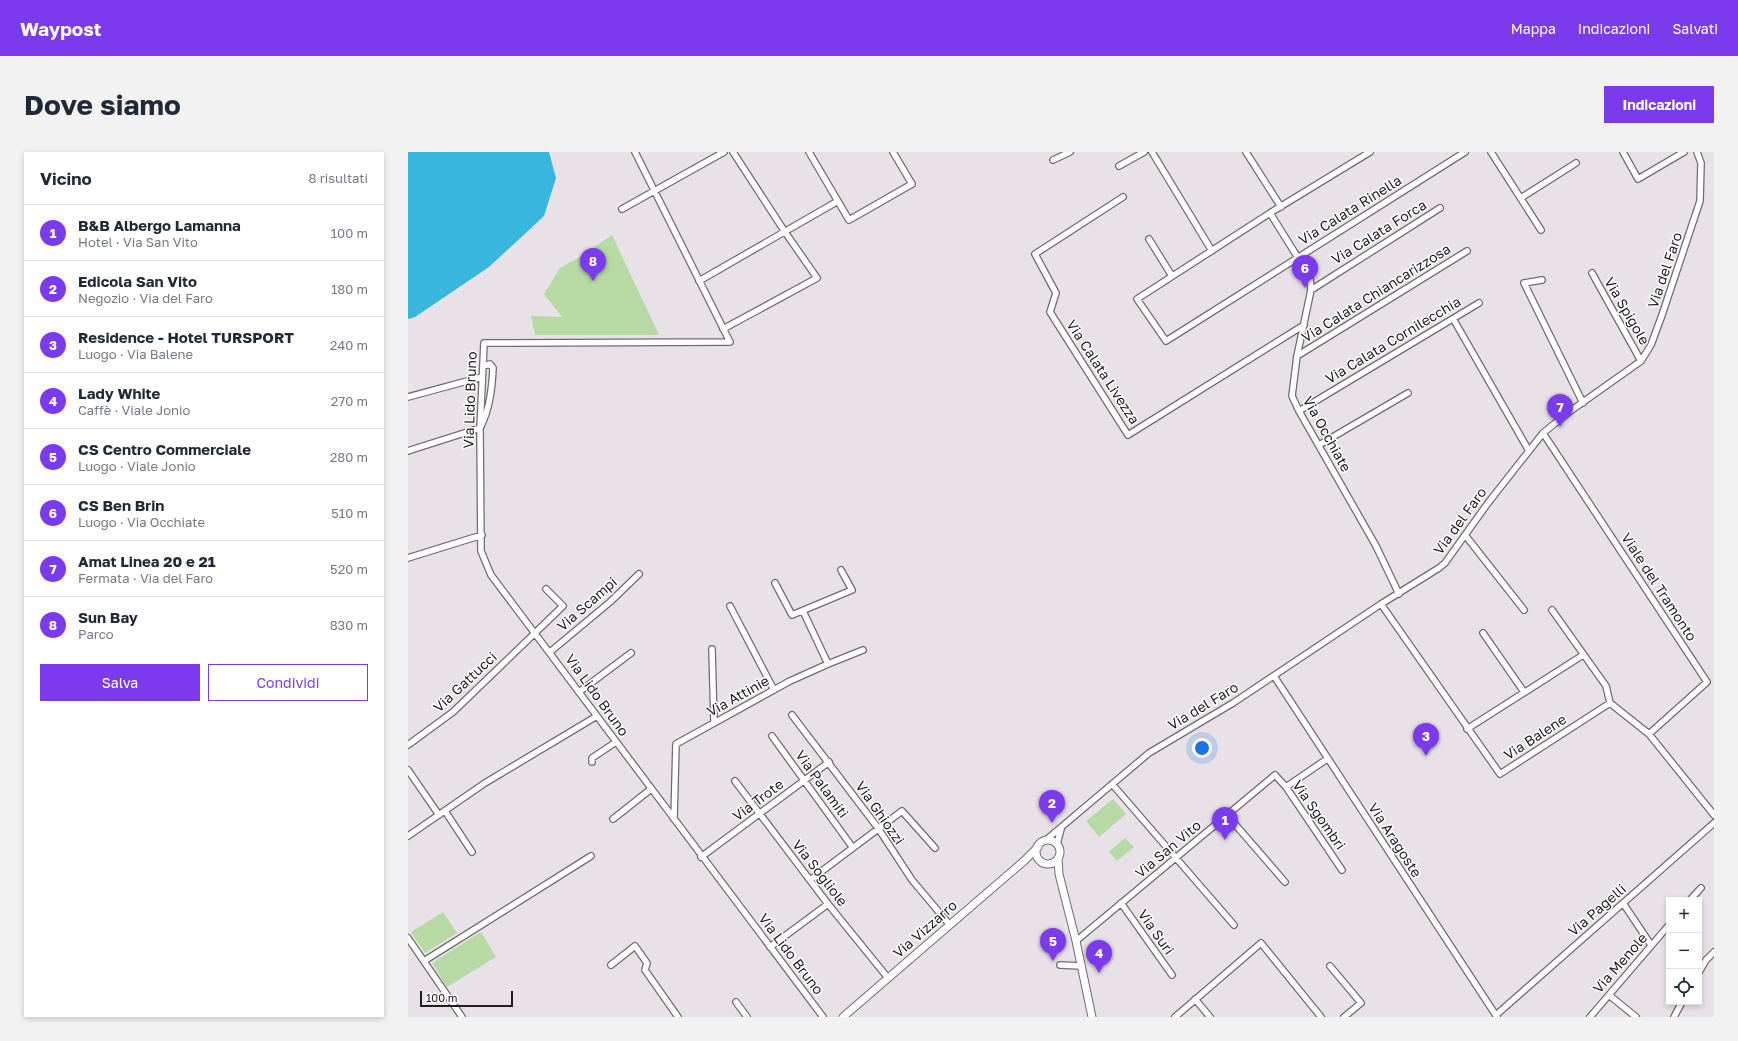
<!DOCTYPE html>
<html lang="it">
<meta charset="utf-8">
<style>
body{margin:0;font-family:"Golos Text",sans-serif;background:#f2f2f3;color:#1f2937}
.controls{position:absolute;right:12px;bottom:12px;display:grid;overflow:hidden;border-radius:0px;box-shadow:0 2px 6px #0003}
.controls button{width:36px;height:36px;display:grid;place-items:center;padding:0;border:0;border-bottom:1px solid #e0e1e3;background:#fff;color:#1f2937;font:20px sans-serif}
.scale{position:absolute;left:12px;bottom:10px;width:93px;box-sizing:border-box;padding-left:4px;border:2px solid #1e1c1e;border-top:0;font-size:11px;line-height:14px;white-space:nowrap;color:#1e1c1e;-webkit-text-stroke:3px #fff;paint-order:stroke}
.you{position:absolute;left:794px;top:596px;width:14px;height:14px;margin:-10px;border:3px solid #fff;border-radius:50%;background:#1a73e8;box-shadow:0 0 0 6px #1a73e833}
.badge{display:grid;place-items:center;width:26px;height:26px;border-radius:50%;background:#7c3aed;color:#fff;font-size:13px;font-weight:700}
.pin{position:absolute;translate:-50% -33px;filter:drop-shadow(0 1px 2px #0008)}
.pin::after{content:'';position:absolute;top:21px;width:14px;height:12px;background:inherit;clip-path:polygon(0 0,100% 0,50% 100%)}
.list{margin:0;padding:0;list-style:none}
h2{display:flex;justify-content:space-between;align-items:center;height:52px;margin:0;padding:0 16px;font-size:17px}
h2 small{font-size:13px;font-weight:400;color:#747a83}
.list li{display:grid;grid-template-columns:26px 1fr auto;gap:12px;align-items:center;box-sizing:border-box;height:56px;padding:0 16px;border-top:1px solid #e0e1e3}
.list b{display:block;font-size:15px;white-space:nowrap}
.list p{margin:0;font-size:13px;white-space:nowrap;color:#747a83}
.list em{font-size:13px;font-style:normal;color:#747a83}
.actions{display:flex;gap:8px;padding:12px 16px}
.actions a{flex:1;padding:9px 0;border:1px solid #7c3aed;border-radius:0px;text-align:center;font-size:14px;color:#7c3aed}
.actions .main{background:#7c3aed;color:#fff}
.icon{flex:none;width:22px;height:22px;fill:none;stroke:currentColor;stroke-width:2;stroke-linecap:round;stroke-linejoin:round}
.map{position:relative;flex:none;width:1306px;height:865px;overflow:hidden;border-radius:0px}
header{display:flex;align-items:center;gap:24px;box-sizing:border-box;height:56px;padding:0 20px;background:#7c3aed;color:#fff}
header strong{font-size:19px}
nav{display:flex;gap:22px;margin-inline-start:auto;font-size:14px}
.intro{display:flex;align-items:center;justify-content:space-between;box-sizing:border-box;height:96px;padding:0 24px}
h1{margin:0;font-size:28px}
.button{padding:10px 18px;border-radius:0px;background:#7c3aed;color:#fff;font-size:14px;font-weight:700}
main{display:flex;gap:24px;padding:0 24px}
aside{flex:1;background:#fff;border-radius:0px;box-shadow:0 2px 6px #0003}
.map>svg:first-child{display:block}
.green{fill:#b7daa4}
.water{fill:#38b6dd}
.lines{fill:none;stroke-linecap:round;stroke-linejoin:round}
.minor-casing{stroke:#716b70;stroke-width:8}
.tertiary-casing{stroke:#716b70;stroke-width:9}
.minor{stroke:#fff;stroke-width:5.5}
.tertiary{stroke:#fff;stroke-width:7}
.labels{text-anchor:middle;stroke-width:3;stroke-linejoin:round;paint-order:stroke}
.street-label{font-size:14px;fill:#1e1c1e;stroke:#fff}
</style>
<header>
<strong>Waypost</strong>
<nav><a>Mappa</a><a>Indicazioni</a><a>Salvati</a></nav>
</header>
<div class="intro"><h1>Dove siamo</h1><a class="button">Indicazioni</a></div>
<main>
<aside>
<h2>Vicino<small>8 risultati</small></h2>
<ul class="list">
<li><span class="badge">1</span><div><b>B&amp;B Albergo Lamanna</b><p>Hotel · Via San Vito</p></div><em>100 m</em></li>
<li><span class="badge">2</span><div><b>Edicola San Vito</b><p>Negozio · Via del Faro</p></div><em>180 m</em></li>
<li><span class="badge">3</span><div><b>Residence - Hotel TURSPORT</b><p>Luogo · Via Balene</p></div><em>240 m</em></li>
<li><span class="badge">4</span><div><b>Lady White</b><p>Caffè · Viale Jonio</p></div><em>270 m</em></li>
<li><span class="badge">5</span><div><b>CS Centro Commerciale</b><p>Luogo · Viale Jonio</p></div><em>280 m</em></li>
<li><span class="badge">6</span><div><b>CS Ben Brin</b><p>Luogo · Via Occhiate</p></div><em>510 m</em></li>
<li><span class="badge">7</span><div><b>Amat Linea 20 e 21</b><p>Fermata · Via del Faro</p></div><em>520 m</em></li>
<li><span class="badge">8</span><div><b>Sun Bay</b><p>Parco</p></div><em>830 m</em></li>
</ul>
<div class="actions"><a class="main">Salva</a><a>Condividi</a></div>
</aside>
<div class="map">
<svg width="1306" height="865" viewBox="0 0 1306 865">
<rect width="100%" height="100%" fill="#e8e2e8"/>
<path class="green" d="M204,83l47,100h-124l-4,-19 31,1 -18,-23 16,-26 20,-11z
M705,647l13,15 -27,23 -13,-16z
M717,686l9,9 -17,14 -8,-9z
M35,760l14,21 -32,20 -14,-21z
M73,780l15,25 -49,30 -15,-24z"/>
<path class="water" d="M0,0h141l7,26 -12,38 -55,51 -74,50 -7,2z"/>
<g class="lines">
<g class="minor-casing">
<path id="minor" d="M227,0l95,190 -246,1 -4,85 1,123 10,24 332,442
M401,0l40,68 63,-36 -19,-32
M744,0l60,99
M838,0l35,55
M962,0l-100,61 -133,86 29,42 299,-189
M1083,0l50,78
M1215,0l15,27 46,-27
M645,8l17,-8
M711,14l25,-14
M715,45l-88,57 21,39 -6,19 78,123 176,-110
M1113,46l55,-35
M214,57l102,-57
M862,61l40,64 1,13 -14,66 -5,40 7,15 77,135 23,48
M741,87l23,37
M1184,121l49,88
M1134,128l-18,3 59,120
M291,129l139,-80
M903,138l129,-82
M1047,170l74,129
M315,177l94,-51 -32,-46 -52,-80
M889,204l170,-105
M0,245l74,-20
M891,259l180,-108
M1135,281l164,249 -58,52 65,81
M911,293l89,-52
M0,299l72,-23c10,-19 12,-40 13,-60l-3,-4 -7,2
M1057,383l59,75
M0,406l74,-23
M367,431l17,32 60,-25 -11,-20
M973,452l119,170 110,-71
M322,454l44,84
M1144,458l54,76 4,17 39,31
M1075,481l41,59
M304,497l2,73
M142,500l60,-50 29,-28
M420,512l35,-14
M866,524l223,341
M171,540l52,-39
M384,563l86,113 34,52 37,44
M1059,577l116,-74
M364,584l81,112
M0,593l45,-33 110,-106 -17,-17
M184,610v-4l24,-16
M0,618l31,45
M327,629l93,123 60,74
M704,632l122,141
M878,635l41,-28
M37,659l27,41
M819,663l58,67
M205,667l38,-30
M266,667l2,-75 114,-63 38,-17 -25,-53
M0,684l77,-53 112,-67
M638,688l103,-87 84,-50 148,-99 58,-36 6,-5 43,-60 55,-70 26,-21 72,-51 10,-16 11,-30 38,-114 1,-38 -4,-11
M649,692l4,-15
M293,705l128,-95
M402,728l92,-69 33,37
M1282,748l11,-12
M713,751l51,72
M1215,751l28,42
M0,786l54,79
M668,789l199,-166 11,12 56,83
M362,795l58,-43
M16,809l167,-105
M203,813l24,-19 12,17 -2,7 33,47
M652,813l21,1
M922,814l31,37 -17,14
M1291,820l7,-12 8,-8
M1201,843l27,22
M787,847l15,18
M328,850l11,15
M1088,863l218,-192
M767,865l86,-74 60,74
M1182,865l79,-92
M1266,865l8,-15"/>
</g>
<g class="tertiary-casing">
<path id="tertiary" d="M628 700a12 12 0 1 1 24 0a12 12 0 1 1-24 0Z
M650,706l1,16 17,67 16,76
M435,865l181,-156 14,-14"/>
</g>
<use href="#minor" class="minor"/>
<use href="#tertiary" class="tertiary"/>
</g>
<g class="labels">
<g class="street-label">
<text transform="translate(942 58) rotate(-32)" y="5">Via Calata Rinella</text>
<text transform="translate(971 80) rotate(-32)" y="5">Via Calata Forca</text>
<text transform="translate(1257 118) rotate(-71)" y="5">Via del Faro</text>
<text transform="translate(968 141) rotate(-32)" y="5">Via Calata Chiancarizzosa</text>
<text transform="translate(1219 159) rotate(60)" y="5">Via Spigole</text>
<text transform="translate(985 188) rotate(-31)" y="5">Via Calata Cornilecchia</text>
<text transform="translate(695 220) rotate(57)" y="5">Via Calata Livezza</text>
<text transform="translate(62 248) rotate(-88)" y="5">Via Lido Bruno</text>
<text transform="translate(919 282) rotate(61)" y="5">Via Occhiate</text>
<text transform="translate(1052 369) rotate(-54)" y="5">Via del Faro</text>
<text transform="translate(1251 435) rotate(57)" y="5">Viale del Tramonto</text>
<text transform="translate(179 452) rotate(-41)" y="5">Via Scampi</text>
<text transform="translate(57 530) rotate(-43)" y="5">Via Gattucci</text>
<text transform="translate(189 543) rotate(54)" y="5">Via Lido Bruno</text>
<text transform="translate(330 544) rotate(-29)" y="5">Via Attinie</text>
<text transform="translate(795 554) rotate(-31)" y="5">Via del Faro</text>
<text transform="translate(1127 585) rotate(-33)" y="5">Via Balene</text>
<text transform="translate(414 632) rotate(54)" y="5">Via Palamiti</text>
<text transform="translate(350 648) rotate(-37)" y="5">Via Trote</text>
<text transform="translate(472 661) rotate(55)" y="5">Via Ghiozzi</text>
<text transform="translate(911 663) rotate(55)" y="5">Via Sgombri</text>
<text transform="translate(987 688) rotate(57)" y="5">Via Aragoste</text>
<text transform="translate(760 697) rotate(-40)" y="5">Via San Vito</text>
<text transform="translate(412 721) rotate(52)" y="5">Via Sogliole</text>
<text transform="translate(1189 758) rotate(-41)" y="5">Via Pagelli</text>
<text transform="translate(517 777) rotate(-41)" y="5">Via Vizzarro</text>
<text transform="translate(748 780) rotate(55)" y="5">Via Suri</text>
<text transform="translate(383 802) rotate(53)" y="5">Via Lido Bruno</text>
<text transform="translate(1212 811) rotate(-49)" y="5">Via Menole</text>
</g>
</g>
</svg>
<div class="controls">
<button>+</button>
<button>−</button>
<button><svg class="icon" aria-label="locate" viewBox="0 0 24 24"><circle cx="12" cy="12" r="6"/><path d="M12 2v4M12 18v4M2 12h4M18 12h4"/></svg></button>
</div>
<div class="scale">100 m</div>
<div class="you"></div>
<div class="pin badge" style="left:817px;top:688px">1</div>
<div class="pin badge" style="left:644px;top:671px">2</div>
<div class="pin badge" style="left:1018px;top:604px">3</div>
<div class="pin badge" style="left:691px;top:821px">4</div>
<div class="pin badge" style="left:645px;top:809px">5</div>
<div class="pin badge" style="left:897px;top:136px">6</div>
<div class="pin badge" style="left:1152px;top:275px">7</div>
<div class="pin badge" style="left:185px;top:129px">8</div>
</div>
</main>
